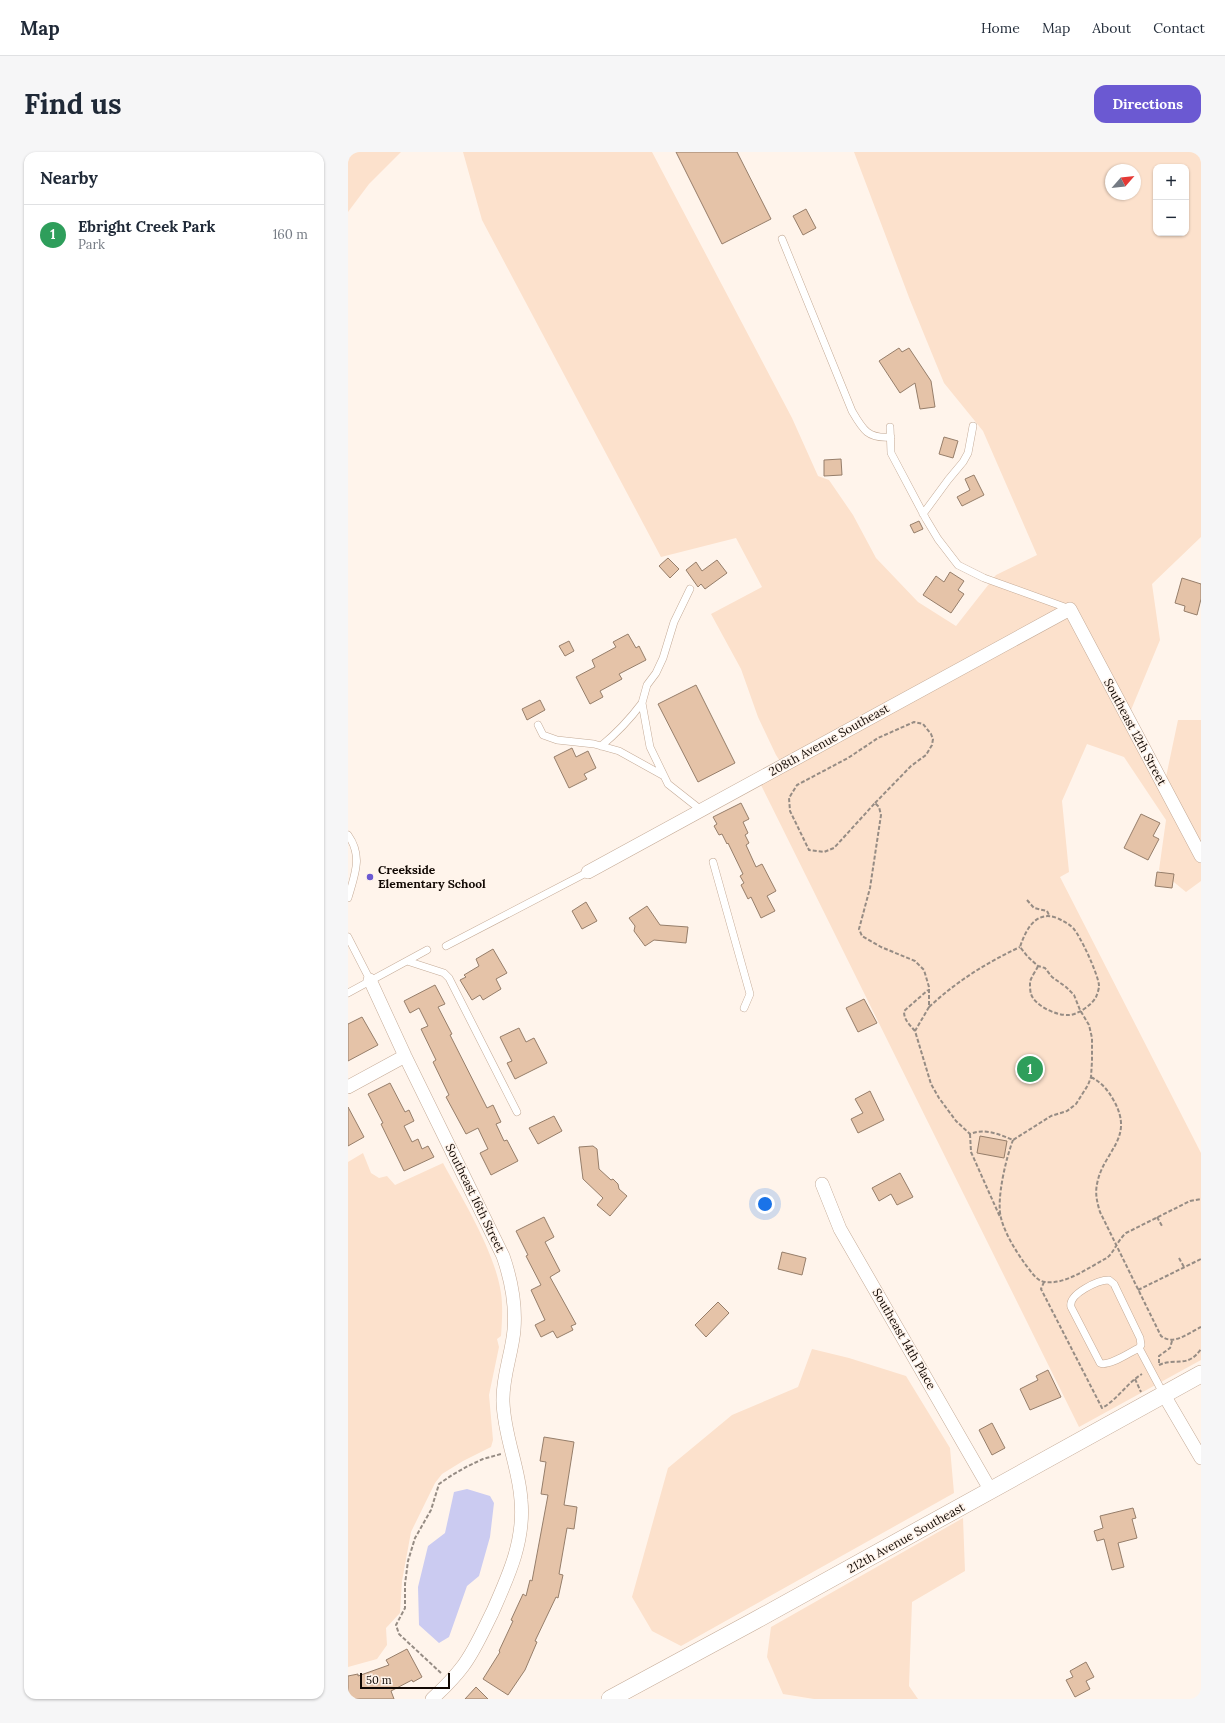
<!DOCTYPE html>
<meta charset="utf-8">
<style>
body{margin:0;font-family:Lora,serif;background:#f6f6f7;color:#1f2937}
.controls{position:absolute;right:12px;top:12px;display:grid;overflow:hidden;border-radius:8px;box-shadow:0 1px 3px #0004}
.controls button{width:36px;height:36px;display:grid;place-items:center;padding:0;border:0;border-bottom:1px solid #e0e1e3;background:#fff;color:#1f2937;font:20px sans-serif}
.compass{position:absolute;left:757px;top:12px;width:36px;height:36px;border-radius:50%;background:#fff;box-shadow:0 1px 3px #0004;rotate:62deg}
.scale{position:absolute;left:12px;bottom:10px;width:90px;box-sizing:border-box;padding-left:4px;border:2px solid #120904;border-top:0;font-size:11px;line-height:14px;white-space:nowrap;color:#120904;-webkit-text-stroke:3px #fff4eb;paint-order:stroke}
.you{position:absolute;left:417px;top:1052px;width:14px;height:14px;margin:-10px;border:3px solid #fff;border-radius:50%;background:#1a73e8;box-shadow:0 0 0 6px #1a73e833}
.badge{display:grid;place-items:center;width:26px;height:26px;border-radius:50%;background:#6b59d2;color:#fff;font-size:13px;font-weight:700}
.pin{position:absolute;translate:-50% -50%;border:2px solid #fff;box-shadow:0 1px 4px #0006}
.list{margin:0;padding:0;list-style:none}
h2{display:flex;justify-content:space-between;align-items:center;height:52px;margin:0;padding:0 16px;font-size:17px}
h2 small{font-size:13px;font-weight:400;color:#747a83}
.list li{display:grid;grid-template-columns:26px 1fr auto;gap:12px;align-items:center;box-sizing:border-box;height:60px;padding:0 16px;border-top:1px solid #e0e1e3}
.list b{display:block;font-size:15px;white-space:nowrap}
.list p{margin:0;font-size:13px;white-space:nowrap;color:#747a83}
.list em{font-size:13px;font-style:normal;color:#747a83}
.map{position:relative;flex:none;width:853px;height:1547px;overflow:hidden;border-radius:12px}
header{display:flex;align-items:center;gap:24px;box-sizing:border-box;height:56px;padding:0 20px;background:#fff;border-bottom:1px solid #e0e1e3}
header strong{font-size:19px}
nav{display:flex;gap:22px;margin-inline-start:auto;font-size:14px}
.intro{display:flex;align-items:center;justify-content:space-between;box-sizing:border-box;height:96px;padding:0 24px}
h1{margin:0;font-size:28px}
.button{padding:10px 18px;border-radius:12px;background:#6b59d2;color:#fff;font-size:14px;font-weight:700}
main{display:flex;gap:24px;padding:0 24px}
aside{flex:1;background:#fff;border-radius:12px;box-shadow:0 1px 3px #0004}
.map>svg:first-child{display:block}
.green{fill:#fce1cc;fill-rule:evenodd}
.water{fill:#cbcbf1}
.building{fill:#e5c3a8;stroke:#967e6a}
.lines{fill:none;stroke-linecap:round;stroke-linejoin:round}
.service-casing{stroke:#c4aa96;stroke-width:8}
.minor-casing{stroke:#c4aa96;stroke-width:14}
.tertiary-casing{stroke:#c4aa96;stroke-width:18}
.path{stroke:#968c84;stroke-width:2;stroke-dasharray:4 2;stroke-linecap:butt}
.service{stroke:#fff;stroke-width:7}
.minor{stroke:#fff;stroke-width:13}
.tertiary{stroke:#fff;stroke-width:17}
.poi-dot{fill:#6b59d2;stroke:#fff4eb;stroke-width:1.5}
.labels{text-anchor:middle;stroke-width:3;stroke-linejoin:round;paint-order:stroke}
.street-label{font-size:12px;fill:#120904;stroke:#fff4eb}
.poi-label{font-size:12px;font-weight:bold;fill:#120904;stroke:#fff4eb;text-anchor:start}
</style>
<header>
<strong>Map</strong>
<nav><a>Home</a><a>Map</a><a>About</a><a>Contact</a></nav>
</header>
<div class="intro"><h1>Find us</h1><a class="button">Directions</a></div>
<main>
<aside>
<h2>Nearby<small></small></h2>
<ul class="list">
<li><span class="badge" style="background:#2e9e5b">1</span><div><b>Ebright Creek Park</b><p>Park</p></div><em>160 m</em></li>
</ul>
</aside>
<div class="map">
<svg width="853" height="1547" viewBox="0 0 853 1547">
<rect width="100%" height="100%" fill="#fff4eb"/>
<path class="green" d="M0,0h53l-32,32 -21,28z
M115,0h189l140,266 26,58 11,4 24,35 23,43 42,44 38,24 40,-51 41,-20 -54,-124 -39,-48 -34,-83 -56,-148h347v385l-49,47 8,56 -29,70 35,67 12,-57h23v161l-15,11 -27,-22 7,-50 -42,-63 -37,-13 -25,57 7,71 -9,5 141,276v207l-122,67 -318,-642 27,-15 -3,-1 -9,-14 -18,-38 -17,-48 -30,-55 51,-27 -26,-49 -75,19 -179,-337zM808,15h30v66h-30zM763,18h24v24h-24z
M15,1001l8,20 8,5 8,-2 8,9 48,-22c20,37 52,89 58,130 2,14 1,29 0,43l-4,3 2,8 -10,48 4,45 -2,7 -28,14 -21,13 -7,9 -24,49 -9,49 -2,32 -14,15 1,17 -10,14 -29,8v-505z
M464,1197l37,9 57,18 44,72 4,45 -273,153 -29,-15 -20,-34 36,-129 64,-53 66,-28z
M615,1366l2,53 -53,31 -3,84 9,13h-104l-31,-5 -16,-37 4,-30z"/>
<path class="water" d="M119,1337l23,7 4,7 -4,34 -11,39 -12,10 -18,51 -10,6 -20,-18 -1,-38 10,-41 17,-13 9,-41z"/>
<path class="building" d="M328,0h61l34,67 -49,25z
M458,57l10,19 -13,7 -10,-19z
M551,196l3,4 7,-4 22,33 4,26 -15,2 -5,-26 -15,10 -21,-32z
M596,285l14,4 -5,17 -14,-4z
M493,307l1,16 -18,1v-16z
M626,323l10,20 -22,11 -5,-9 13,-7 -5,-11z
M571,369l4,8 -9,4 -4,-8z
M320,406l11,11 -9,9 -11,-12z
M369,408l10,13 -22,16 -4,-5 -3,3 -12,-17 10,-8 6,9z
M602,420l14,9 -6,9 6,4 -13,19 -28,-18 13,-19 8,6z
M834,426l19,6v15l-4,16 -13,-4 1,-5 -10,-3z
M280,482l8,14 3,-2 7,14 -27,14 3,5 -22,12 3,6 -13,7 -14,-27 19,-10 -3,-7 24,-13 -3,-5z
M221,489l5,10 -9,5 -6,-10z
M348,533l39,78 -37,19 -40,-78z
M192,548l5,10 -18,10 -5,-11z
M224,596l4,9 12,-6 8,17 -12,6 3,5 -18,9 -15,-31z
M393,651l8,16 -6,3 5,11 -3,2 4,8 -3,2 10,22 6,-3 14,27 -9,5 8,15 -14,7 -10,-21 -3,2 -7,-14 3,-2 -4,-7 3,-2 -15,-31 -1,1 -5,-10 -3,1 -5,-9 3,-2 -4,-7z
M793,662l19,9 -7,13 6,3 -11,21 -24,-12z
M809,720l17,2 -2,14 -17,-2z
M238,750l11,19 -15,8 -10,-18z
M299,754l13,19 28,2 -2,16 -32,-3 -9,6 -11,-15 1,-5 -6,-8z
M145,797l14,24 -11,6 5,10 -18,11 -3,-5 -8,5 -12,-20 6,-3 -2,-2 15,-9 -3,-7z
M87,833l10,19 -7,3 14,27 -2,1 37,73 6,-3 8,17 -5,2 8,17 3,-1 11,21 -27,14 -11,-22 8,-4 -10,-21 -12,6 -20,-37 3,-2 -16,-33 3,-2 -15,-31 7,-3 -9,-18 -9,5 -6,-12z
M516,847l13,24 -19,9 -12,-24z
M14,865l16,28 -30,16v-37z
M171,876l7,14 8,-4 13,25 -32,16 -8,-16 5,-2 -12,-24z
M42,931l15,29 4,-2 5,11 -10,5 8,16 6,-3 4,10 6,-3 6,11 -30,14 -23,-47 2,-1 -15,-29z
M522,939l14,29 -26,13 -7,-14 12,-6 -8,-14z
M0,955l16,30 -16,9z
M206,964l8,15 -24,13 -9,-16z
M632,984l27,5 -3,17 -27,-5z
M245,994l4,3 2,20 12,11 2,-1 5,5 1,5 8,7 -17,20 -13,-11 6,-7 -20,-19 -4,-32z
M552,1021l13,24 -16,8 -6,-11 -12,7 -7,-13z
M196,1065l10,20 -9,5 15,29 -10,6 26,47 -5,2 2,4 -16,8 -4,-7 -12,6 -6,-12 10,-5 -14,-30 10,-5 -15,-29 2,-1 -12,-24z
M434,1100l24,6 -4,17 -24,-6z
M370,1150l11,11 -23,24 -11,-12z
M700,1218l13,27 -31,13 -10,-21 18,-9 -2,-4z
M644,1271l13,25 -13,7 -13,-25z
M196,1285l30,5 -10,63 13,2 -3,22 -7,-1 -8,46 4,1 -5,23 -2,-1 -21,44 2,1 -12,28 -17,25 -25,-16 17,-27 -1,-1 14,-30 -2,-1 12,-26 3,2 4,-16 2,1 16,-86 -7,-1 5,-32 -6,-1z
M785,1356l3,10 -4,1 5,19 -19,5 6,24 -12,3 -8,-31 -7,2 -3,-10 9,-3 -3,-12z
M59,1497l15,28 -9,5 -1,-2 -21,11 3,8h-46v-23l10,-2v2l31,-11 -3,-5z
M738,1510l8,15 -8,4 4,8 -15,8 -9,-17 7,-3 -3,-6z
M128,1535l12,12h-23z"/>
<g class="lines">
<g class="service-casing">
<path id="service" d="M434,87l70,172c11,19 16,28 39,26
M542,275l1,26 35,66 12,20 20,26 26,13 86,31
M575,362l25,-34 15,-18 5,-9 5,-27
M342,437l-16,33 -11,36 -7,15 -9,12 -5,18 8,44 18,37 33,26
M190,573l5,10 14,5 37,4 25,7 45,25
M253,594c16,-13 29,-27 41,-43
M0,683c15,21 7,39 0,63
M365,710l37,132 -6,14
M0,785l22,43
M98,794l142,-74
M59,809l37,12 5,5 68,134
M0,841l79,-43
M791,1196c-9,4 -30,19 -39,15l-29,-56c-3,-13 27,-27 38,-27l5,4 26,54 1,7 -2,3 25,47"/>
</g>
<g class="minor-casing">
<path id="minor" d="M240,720l482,-263 131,247
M22,828l35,76 98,200c8,23 13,49 11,74 -2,24 -12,47 -11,72 1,34 16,65 18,98 4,41 -13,77 -29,113 -9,18 -17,37 -29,53 -9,12 -20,23 -31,33
M0,935l57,-31
M474,1032l18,45 151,262
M816,1243l37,63"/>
</g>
<g class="tertiary-casing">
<path id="tertiary" d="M262,1547l146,-79 445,-246"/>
</g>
<path class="path" d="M527,651l36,-37 15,-11 6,-10 1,-6 -2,-5 -8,-10 -9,-2 -36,16 -30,20 -51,27 -8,13 1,13 19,39 15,2 10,-4 41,-45 4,4 2,8 -11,73 -11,41 3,7 19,11 34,14 9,9 5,17v20l-14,24 16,53 8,14 17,23 14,13c14,-6 29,0 43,6l38,-24 16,-5 9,-7 12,-19 3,-8 1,-16v-23l-3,-13 -9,-15 -6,-15 -8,-8 -14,-10 -7,-9 -7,-2 -10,-9 -8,-10c6,-18 16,-37 37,-29 6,3 11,5 16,10 7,7 26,48 26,58 0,3 -2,9 -3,11 -4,8 -19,18 -27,18 -12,1 -34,-9 -38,-21 -1,-3 -1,-9 -1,-12 1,-5 6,-11 8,-16
M679,748l7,8 13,3 2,4
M581,855c28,-26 57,-44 91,-60
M567,879c-6,-7 -11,-11 -11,-20l24,-21
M743,925c11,6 17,13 23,24 21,38 -11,50 -17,83 -2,10 0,18 3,28l61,124c13,10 27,-3 40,-9
M622,982l1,18 29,65
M665,988c-7,18 -17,60 -12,78 4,16 15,33 24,46 6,7 11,17 20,18 21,3 44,-15 62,-24 8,-7 10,-17 19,-25l64,-32 11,-2
M809,1065l5,9
M831,1106l5,9
M696,1130l-3,7 61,119c15,-8 25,-25 40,-34
M790,1138l63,-31
M811,1211v-7l11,-8 2,-7
M811,1213c17,-8 28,4 42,-16
M787,1227l6,13
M93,1521l-42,-39 -3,-9 9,-17v-24l3,-23 7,-23 16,-28 8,-26 13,-9 16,-9 15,-7 18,-5"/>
<use href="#service" class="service"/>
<use href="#minor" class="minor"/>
<use href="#tertiary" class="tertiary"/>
</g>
<circle class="poi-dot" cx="22" cy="725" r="4"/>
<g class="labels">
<g class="street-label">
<text transform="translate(787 580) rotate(62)" y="4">Southeast 12th Street</text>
<text transform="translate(481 588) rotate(-29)" y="4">208th Avenue Southeast</text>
<text transform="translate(127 1046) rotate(64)" y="4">Southeast 16th Street</text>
<text transform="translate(556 1187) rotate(60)" y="4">Southeast 14th Place</text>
<text transform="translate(558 1386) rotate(-29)" y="4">212th Avenue Southeast</text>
</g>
<g class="poi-label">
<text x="30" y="722">Creekside<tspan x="30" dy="14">Elementary School</tspan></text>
</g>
</g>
</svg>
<div class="controls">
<button>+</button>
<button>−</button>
</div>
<svg class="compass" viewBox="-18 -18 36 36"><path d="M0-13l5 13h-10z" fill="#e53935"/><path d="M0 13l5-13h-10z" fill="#747a83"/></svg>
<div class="scale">50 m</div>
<div class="you"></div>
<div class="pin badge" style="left:682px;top:917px;background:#2e9e5b">1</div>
</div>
</main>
